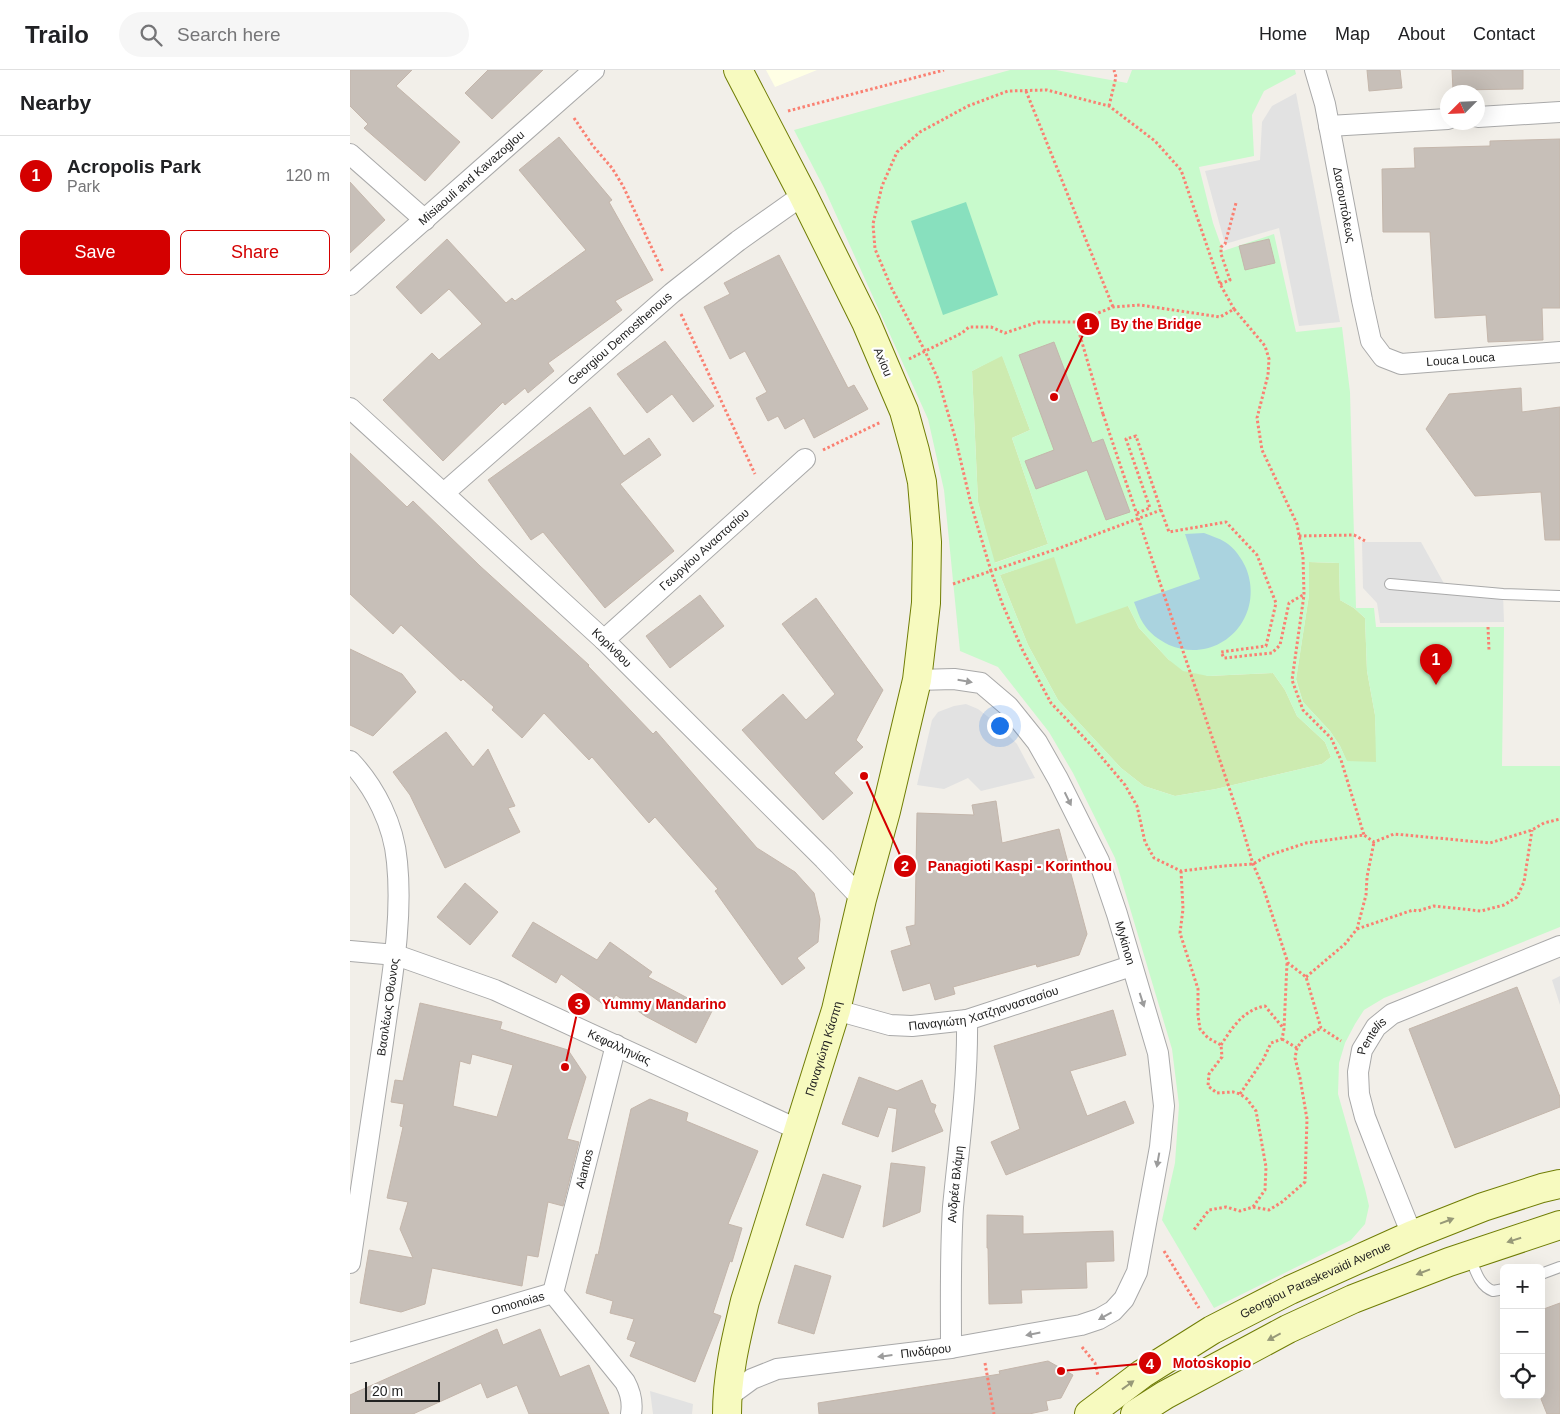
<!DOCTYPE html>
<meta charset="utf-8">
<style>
body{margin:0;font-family:Arial,sans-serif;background:#f6f6f6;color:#202124}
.controls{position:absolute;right:15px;bottom:15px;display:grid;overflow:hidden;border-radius:8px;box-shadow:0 5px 20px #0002}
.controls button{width:45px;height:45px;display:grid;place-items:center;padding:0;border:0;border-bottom:1px solid #e0e0e0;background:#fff;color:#202124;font:25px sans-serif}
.compass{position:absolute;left:1090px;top:15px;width:45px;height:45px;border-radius:50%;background:#fff;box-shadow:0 5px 20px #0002;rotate:246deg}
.scale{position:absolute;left:15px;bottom:12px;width:75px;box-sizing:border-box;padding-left:5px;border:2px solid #222;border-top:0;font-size:14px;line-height:18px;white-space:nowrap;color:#222;-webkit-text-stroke:4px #fff;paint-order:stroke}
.you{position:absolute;left:649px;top:655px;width:18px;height:18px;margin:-12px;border:4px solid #fff;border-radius:50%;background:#1a73e8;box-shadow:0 0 0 8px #1a73e833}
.badge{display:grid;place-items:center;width:32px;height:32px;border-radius:50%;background:#d40000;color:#fff;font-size:16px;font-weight:700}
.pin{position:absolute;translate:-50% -41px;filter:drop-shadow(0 1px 2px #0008)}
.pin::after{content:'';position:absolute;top:26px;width:18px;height:15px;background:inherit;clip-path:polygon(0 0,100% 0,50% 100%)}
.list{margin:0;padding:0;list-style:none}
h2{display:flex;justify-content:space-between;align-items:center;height:65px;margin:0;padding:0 20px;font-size:21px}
h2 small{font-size:16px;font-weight:400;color:#757577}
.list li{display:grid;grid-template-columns:32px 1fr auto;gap:15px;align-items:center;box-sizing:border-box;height:80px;padding:0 20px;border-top:1px solid #e0e0e0}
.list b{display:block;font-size:19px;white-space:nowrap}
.list p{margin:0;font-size:16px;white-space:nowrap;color:#757577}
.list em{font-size:16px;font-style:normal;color:#757577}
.actions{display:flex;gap:10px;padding:15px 20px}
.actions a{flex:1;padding:11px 0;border:1px solid #d40000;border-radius:8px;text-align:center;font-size:18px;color:#d40000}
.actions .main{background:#d40000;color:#fff}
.icon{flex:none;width:28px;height:28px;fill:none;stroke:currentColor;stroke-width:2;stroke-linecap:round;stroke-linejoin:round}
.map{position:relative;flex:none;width:1210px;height:1344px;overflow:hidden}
header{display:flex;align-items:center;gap:30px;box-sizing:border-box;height:70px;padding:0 25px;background:#fff;border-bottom:1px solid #e0e0e0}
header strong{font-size:24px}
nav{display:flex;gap:28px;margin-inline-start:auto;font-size:18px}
.search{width:350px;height:45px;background:#f6f6f6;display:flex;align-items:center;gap:12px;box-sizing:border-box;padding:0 18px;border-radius:28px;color:#757577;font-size:19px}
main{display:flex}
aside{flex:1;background:#fff}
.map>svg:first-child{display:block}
.education{fill:#ffffe5}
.grass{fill:#cdebb0}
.park{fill:#c8facc;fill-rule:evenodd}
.pitch{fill:#88e0be}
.parking{fill:#e2e2e2}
.water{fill:#aad3df}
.building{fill:#c7bfb8;stroke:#c4b6ab;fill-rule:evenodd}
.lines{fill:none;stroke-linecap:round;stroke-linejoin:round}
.lane-casing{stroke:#a9a9a9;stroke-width:12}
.street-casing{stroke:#a9a9a9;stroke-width:22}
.secondary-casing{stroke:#707d05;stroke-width:30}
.path{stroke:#fa8072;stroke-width:3;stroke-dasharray:2.5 2.5;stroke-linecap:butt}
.lane{stroke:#fff;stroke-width:10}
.street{stroke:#fff;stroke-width:20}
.secondary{stroke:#f7fabf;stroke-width:28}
.path-bridge{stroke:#fa8072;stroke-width:3;stroke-dasharray:2.5 2.5;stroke-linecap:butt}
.oneway{fill:#9c9c9c}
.oneway2{fill:#979978}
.labels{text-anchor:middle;stroke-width:4.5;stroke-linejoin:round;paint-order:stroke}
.street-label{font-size:12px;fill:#222;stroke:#fff}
.leader{fill:none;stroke:#d40000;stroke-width:2}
.callout-dot{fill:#d40000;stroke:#fff;stroke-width:2}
.mark-label{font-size:15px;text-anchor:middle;font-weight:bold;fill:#fff}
.callout-label{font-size:14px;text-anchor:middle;font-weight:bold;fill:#d40000;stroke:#fff;stroke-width:4.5;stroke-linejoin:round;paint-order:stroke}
</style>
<header>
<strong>Trailo</strong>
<div class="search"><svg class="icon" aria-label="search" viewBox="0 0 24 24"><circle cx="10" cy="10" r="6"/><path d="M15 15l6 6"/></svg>Search here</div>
<nav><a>Home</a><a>Map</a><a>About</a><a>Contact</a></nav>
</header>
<main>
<aside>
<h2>Nearby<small></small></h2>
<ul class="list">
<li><span class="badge">1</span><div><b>Acropolis Park</b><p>Park</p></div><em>120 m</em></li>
</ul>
<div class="actions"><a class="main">Save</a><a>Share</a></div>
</aside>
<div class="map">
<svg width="1210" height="1344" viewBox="0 0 1210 1344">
<rect width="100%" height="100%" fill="#f2efe9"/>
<path class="education" d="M416,0h51l-42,17z"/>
<path class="grass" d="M652,285l28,75 -18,8 36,106 -54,19 -16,-61 -6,-131z
M704,486l74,50 11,22 30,32 39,16 65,-3 12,17 12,26 28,26 6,15 -9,7 -106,25 -41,7 -31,-10 -23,-18 -63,-68 -30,-55 -28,-70z
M959,492l30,1 1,37 14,8 11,10 2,53 8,44 2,47h-30l-7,-16 -10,-15 -27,-29 -7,-23 13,-84z"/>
<path class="park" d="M660,0h46l71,13 5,-13h163l1,4 -32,17 -12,24 2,41 -55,11 14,56 10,28 51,-17 22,98 46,-5 8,65 6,216h18l2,19h128l-2,139h58v161l-176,71 -20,12 -9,14 -10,19 -6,20 -1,31 27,95 4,17 -4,18 -14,16 -137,68 -52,-88 13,-57 4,-58 -7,-56 -57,-191 -42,-85 -24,-41 -51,-65 -38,-16 -16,-161 -16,-71 -104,-231 -30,-58zM652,286l28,74 -18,8 36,106 -53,19 -17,-61 -6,-131zM704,487l22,67 52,-18 11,22 30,32 14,11 25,5 65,-3 12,17 12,26 28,26 6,15 -9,7 -106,25 -41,7 -31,-10 -23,-18 -63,-68 -30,-55 -28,-70zM959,492l30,1 1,37 14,8 11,10 2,53 8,44 1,47 -29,-1 -7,-15 -10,-15 -27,-29 -7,-22 13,-85z"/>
<path class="pitch" d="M616,132l32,93 -55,20 -32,-94z"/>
<path class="parking" d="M946,23l44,229 -41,4 -20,-98 -54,16 -20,-73 55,-11 2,-38 10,-16z
M1012,472h59l26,47 56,5 1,28 -124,1 -3,-20 -14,-15z
M616,634l12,5 18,14 21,21 18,34 -54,13 -13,-13 -24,11 -27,-4 15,-65 6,-8 16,-6z
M1210,906v29l-8,-25z
M300,1321l43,13 -1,10h-39z"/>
<path class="water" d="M854,463c7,3 15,5 21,9 9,5 17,17 21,26 20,50 -27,98 -77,77 -10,-5 -20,-12 -26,-22 -4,-6 -6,-14 -9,-21l66,-23 -15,-45z"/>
<path class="building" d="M0,0h62l-16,16 64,56 -35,39 -61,-53 4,-4 -18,-18z
M138,0h55l-51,49 -27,-26z
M1017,0h33l2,18 -33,3z
M1102,0h71v19l-70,1z
M209,67l53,63 -3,2 44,78 -38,21 7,9 -74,53 6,8 -26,22 -3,-5 -20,17 -2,-3 -60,59 -60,-61 49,-47 7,7 43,-36 -33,-35 -28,25 -25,-27 51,-48 59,64 6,-5 3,3 71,-51 -67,-80z
M1210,69v169h-18l1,32 -55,2 -2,-27 -51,3 -5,-86h-47l-1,-63 33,-1 -1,-20 76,-2v-5z
M0,112l35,38 -35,33z
M919,169l6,24 -30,7 -6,-24z
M429,185l69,133 6,-3 14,24 -54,29 -10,-20 -19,11 -7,-13 -10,5 -12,-23 11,-6 -22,-41 -15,8 -26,-52 26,-13 -6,-11z
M315,271l49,65 -21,16 -21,-28 -25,19 -30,-39z
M704,272l38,101 11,-4 27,73 -24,8 -19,-50 -51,19 -11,-28 29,-11 -35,-95z
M1171,318l1,24 38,-5v133h-15l-4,-48 -66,4 -49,-67 23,-35z
M240,337l34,49 25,-18 12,17 -41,29 54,67 -69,57 -62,-76 -12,8 -43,-60z
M0,383l57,54 6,-6 67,65 109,99 -1,1 65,68 3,-3 101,117 38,24 19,21 6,26 -2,23 -21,16 8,10 -23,17 -67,-94 3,-2 -63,-72 -6,6 -57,-66 -3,3 -45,-47 -22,25 -30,-28 2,-3 -31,-28 -2,2 -60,-56 -8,9 -43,-40z
M350,525l24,31 -54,42 -24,-32z
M466,528l67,92 -27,50 7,7 -29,26 19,20 -30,27 -81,-90 41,-36 23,26 29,-26 -53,-70z
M0,579l52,25 14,18 -43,44 -23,-11z
M96,662l27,35 15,-18 27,57 -7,2 12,24 -75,36 -35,-73 -17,-23z
M646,731l6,42 57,-14 28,105 -8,21 -42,12 -1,-3 -83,23 2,7 -20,6 -5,-17 -27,8 -12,-40 20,-6 -5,-18 9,-2 2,-112 57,2 -2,-10z
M115,813l33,29 -28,33 -33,-28z
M183,852l64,38 13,-18 42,30 -4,5 64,34 -16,32 -51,-27 -29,-21 -9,12 -46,-33 -5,9 -44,-27z
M1167,917l43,110v10l-105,41 -46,-119z
M70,933l82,19 -2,7 68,21 18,27 -19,62 12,3 -16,64 -15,-4 -10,55 -11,-2 -5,31 -90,-18 -7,36 -24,8 -41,-9 9,-53 44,8 -13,-29 8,-27 -21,-4 16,-71 -3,-1 4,-22 -13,-2 4,-22 8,1zM122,984l41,11 -16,52 -44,-11 7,-45 10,3z
M763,940l13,45 -56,16 17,45 38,-15 9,22 -128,52 -15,-33 29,-13 -26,-83z
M509,1007l38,14 25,-11 9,23 5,2 -2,6 9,20 -51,21 5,-43 -9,-2 -10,30 -36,-13z
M300,1029l38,14 -2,8 72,30 -30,73 14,4 -10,34 -2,-1 -17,52 8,3 -26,66 -65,-26 6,-14 -9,-3 7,-20 -24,-6 3,-12 -27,-8 10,-39 2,1 33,-146z
M541,1093l34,4 -5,45 -37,15z
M473,1104l38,12 -18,52 -37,-13z
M637,1145l36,1v18l90,-3 1,30 -28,1 1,26 -66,2 1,13 -33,1 -1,-56h-1z
M445,1195l36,11 -17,58 -36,-11z
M1210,1233v111h-13l-6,-15v-89z
M147,1259l6,16 37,-16 20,48 29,-12 20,49h-80l-12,-29 -30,13 -6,-15 -68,31h-63v-19z
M698,1291l25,14 -12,23 -15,3 2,9 -19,4h-210l-1,-11 182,-29 -1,-3z"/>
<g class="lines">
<g class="lane-casing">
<path id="lane" d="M1040,514l113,10 57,2
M1120,1187c5,12 9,29 23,34l11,-2
M1191,1204l19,-7"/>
</g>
<g class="street-casing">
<g id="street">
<path id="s1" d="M965,0l10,34 37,196 9,41 12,16 18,7 159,-12"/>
<path d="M1128,47l82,-5"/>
<path d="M979,56l119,-7"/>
<path d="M0,84l75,66"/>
<path id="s2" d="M0,215l244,-215"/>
<path id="s3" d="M0,338l254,232 220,219 38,40"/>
<path id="s4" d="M94,423l228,-200 66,-52 65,-46"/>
<path id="s5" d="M254,570l201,-181"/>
<path d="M0,691c25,26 44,64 47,101 6,59 -6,121 -14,180 -11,74 -22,147 -33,221"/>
<path id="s6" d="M0,881l46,4 99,35 304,140"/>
<path id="s7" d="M486,940l54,15 22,1 55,-6 164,-54"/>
<path id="s8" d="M1062,1165l-33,-82 -14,-36 -6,-23 -1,-22 4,-22 14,-23 16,-13 168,-68"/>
<path id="s9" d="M203,1223l63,-248"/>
<path d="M203,1223l72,89c6,11 8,20 6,32"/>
<path id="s10" d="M601,1278c0,-47 -1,-94 2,-141 6,-62 15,-124 14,-187"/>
<path id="s11" d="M0,1283l203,-60"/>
<path id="s12" d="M376,1328l26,-19 25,-10 174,-21 130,-23 18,-6 14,-8 11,-12 13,-27 23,-125 4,-41 -6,-53 -41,-139 -18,-53 -41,-82 -21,-37 -29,-36 -27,-23 -27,-4 -37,1"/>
</g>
</g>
<g class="secondary-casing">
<g id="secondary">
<path id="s13" d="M377,1344c0,-39 9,-75 18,-113l91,-291 26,-111 24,-88 31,-131 9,-77 1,-61 -5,-60 -7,-31 -11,-40 -38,-89 -63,-127 -65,-125"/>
<path id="s14" d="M739,1344l53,-40 70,-44 78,-40 122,-55 71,-28 59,-19 18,-4"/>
<path d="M785,1344l30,-19 123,-66 65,-30 96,-37 111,-37"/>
</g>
</g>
<path class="path" d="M676,21l87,216
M759,36l7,-29 -2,-7
M438,41l156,-41
M224,48l19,28 19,22 11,18 40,86
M870,214l10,-4 -9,-26v-7l4,-3 11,-41
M331,244l74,160
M559,289l53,-26 7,-6h22l14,6 33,-11h38
M753,344l-27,-92 37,-15 27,-2 80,12 14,-8 31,37 4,13 -1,16 -11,43 5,32 35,74 6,33 1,38 -12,85 11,30 28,28 10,22 23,75
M473,380l58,-28
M811,440l8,22 57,-10 31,33 19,48 -10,43 -45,6 3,6 48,-5 8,-8 9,-42 14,-8
M787,443l13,-5 -24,-69 10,-3 25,74 -104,39 -66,22 11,32 20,46 29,54 42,44 32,38 12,21 8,36 9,16 27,13 42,-5 30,-2 14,-8 39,-13 58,-8 10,7 20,-8 96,9 42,-13 12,-7 16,-4
M949,466l55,-1 13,7
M603,514l38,-13 -20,-67 -16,-67 -17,-58 -13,-28 -33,-62 -17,-40 -2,-25 9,-38 15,-34 23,-20 48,-26 40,-15 39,-1 62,16 46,35 26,29 39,114 14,25
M1138,557l1,23
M890,750l13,44 10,23 25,76 18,14 15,51 20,13
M831,801l2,38 -3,24 18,56v26l2,14 8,9 13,7 1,12 -13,17 -1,12 9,7 16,-1 7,2 7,5 9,12 10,56 -1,23 -12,17 -13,4 -14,-4 -17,3 -16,21
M1007,859l56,-19 5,1 16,-5 47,5 23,-6 13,-8 7,-15 8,-52
M956,907l39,-33 12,-15 9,-34 1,-18 7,-35
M932,969l15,9
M871,975c11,-17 22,-35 44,-39l19,23
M890,1024l23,-34 8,-17 11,-4 2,-10 3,-66
M903,1137l16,3 13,-8 23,-20 2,-63 -7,-41 -5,-20 2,-10 6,-9 18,-11
M814,1181l35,57
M732,1277l13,16 3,13
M635,1293l9,51"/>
<use href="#lane" class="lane"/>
<use href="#street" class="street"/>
<use href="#secondary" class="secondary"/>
<path class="path-bridge" d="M753,344l137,406"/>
</g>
<defs><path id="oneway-solid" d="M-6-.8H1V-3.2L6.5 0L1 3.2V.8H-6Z" transform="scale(1.25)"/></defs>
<g class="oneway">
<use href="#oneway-solid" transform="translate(615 611) rotate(10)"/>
<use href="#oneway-solid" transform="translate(718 729) rotate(64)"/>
<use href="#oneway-solid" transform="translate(792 930) rotate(72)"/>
<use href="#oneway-solid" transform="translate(808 1090) rotate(100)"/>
<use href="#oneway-solid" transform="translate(755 1246) rotate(151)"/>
<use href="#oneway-solid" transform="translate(683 1264) rotate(169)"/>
<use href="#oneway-solid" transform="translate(535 1286) rotate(173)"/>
</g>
<g class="oneway2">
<use href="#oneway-solid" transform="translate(1097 1151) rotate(-21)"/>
<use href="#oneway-solid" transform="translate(1164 1170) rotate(163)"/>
<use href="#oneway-solid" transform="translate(1073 1202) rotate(159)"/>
<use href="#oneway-solid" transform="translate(924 1267) rotate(152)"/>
<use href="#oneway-solid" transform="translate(778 1315) rotate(-36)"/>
</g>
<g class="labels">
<g class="street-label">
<text dy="4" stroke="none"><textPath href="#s2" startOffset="162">Misiaouli and Kavazoglou</textPath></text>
<text dy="4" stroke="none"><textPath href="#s1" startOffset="138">Δασουπόλεως</textPath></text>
<text dy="4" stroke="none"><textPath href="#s4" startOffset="234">Georgiou Demosthenous</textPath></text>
<text dy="4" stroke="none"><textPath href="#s1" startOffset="376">Louca Louca</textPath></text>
<text transform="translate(533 292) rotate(67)" y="4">Axiou</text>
<text dy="4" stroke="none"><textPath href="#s5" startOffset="135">Γεωργίου Αναστασίου</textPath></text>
<text dy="4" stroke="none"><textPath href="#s3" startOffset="355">Κορίνθου</textPath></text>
<text transform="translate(775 873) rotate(74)" y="4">Mykinon</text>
<text transform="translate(38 937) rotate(-82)" y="4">Βασιλέως Όθωνος</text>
<text dy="4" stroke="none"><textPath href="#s7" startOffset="152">Παναγιώτη Χατζηαναστασίου</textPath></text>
<text dy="4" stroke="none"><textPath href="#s8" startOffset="212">Pentelis</textPath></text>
<text dy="4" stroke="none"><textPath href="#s6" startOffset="288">Κεφαλληνίας</textPath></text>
<text dy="4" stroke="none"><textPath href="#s13" startOffset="379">Παναγιώτη Κάσπη</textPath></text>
<text dy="4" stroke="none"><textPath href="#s9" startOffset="128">Aiantos</textPath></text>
<text dy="4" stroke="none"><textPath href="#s10" startOffset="164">Ανδρέα Βλάμη</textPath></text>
<text dy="4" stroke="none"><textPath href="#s14" startOffset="264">Georgiou Paraskevaidi Avenue</textPath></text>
<text dy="4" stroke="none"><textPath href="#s11" startOffset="175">Omonoias</textPath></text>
<text dy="4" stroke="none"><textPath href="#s12" startOffset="209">Πινδάρου</textPath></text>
</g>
</g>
<path class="leader" d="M704 327L738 254M514 706L555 796M215 997L229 934M711 1301L800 1293"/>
<g class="callout-dot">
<circle cx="704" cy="327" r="5"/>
<circle cx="514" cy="706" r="5"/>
<circle cx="215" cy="997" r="5"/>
<circle cx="711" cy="1301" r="5"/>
<circle cx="738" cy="254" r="12"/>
<circle cx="555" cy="796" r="12"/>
<circle cx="229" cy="934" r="12"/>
<circle cx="800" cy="1293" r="12"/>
</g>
<g class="mark-label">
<text x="738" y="259">1</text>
<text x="555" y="801">2</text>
<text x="229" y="939">3</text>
<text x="800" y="1299">4</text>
</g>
<g class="callout-label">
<text x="806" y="259">By the Bridge</text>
<text x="670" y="801">Panagioti Kaspi - Korinthou</text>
<text x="314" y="939">Yummy Mandarino</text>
<text x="862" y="1298">Motoskopio</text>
</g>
</svg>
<div class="controls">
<button>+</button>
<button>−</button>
<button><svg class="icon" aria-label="locate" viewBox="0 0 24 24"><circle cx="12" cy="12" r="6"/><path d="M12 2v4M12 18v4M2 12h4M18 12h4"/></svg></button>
</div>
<svg class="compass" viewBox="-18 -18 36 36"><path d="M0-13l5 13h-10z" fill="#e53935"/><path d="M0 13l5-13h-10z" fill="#757577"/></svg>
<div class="scale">20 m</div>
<div class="you"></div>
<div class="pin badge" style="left:1086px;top:615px">1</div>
</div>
</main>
